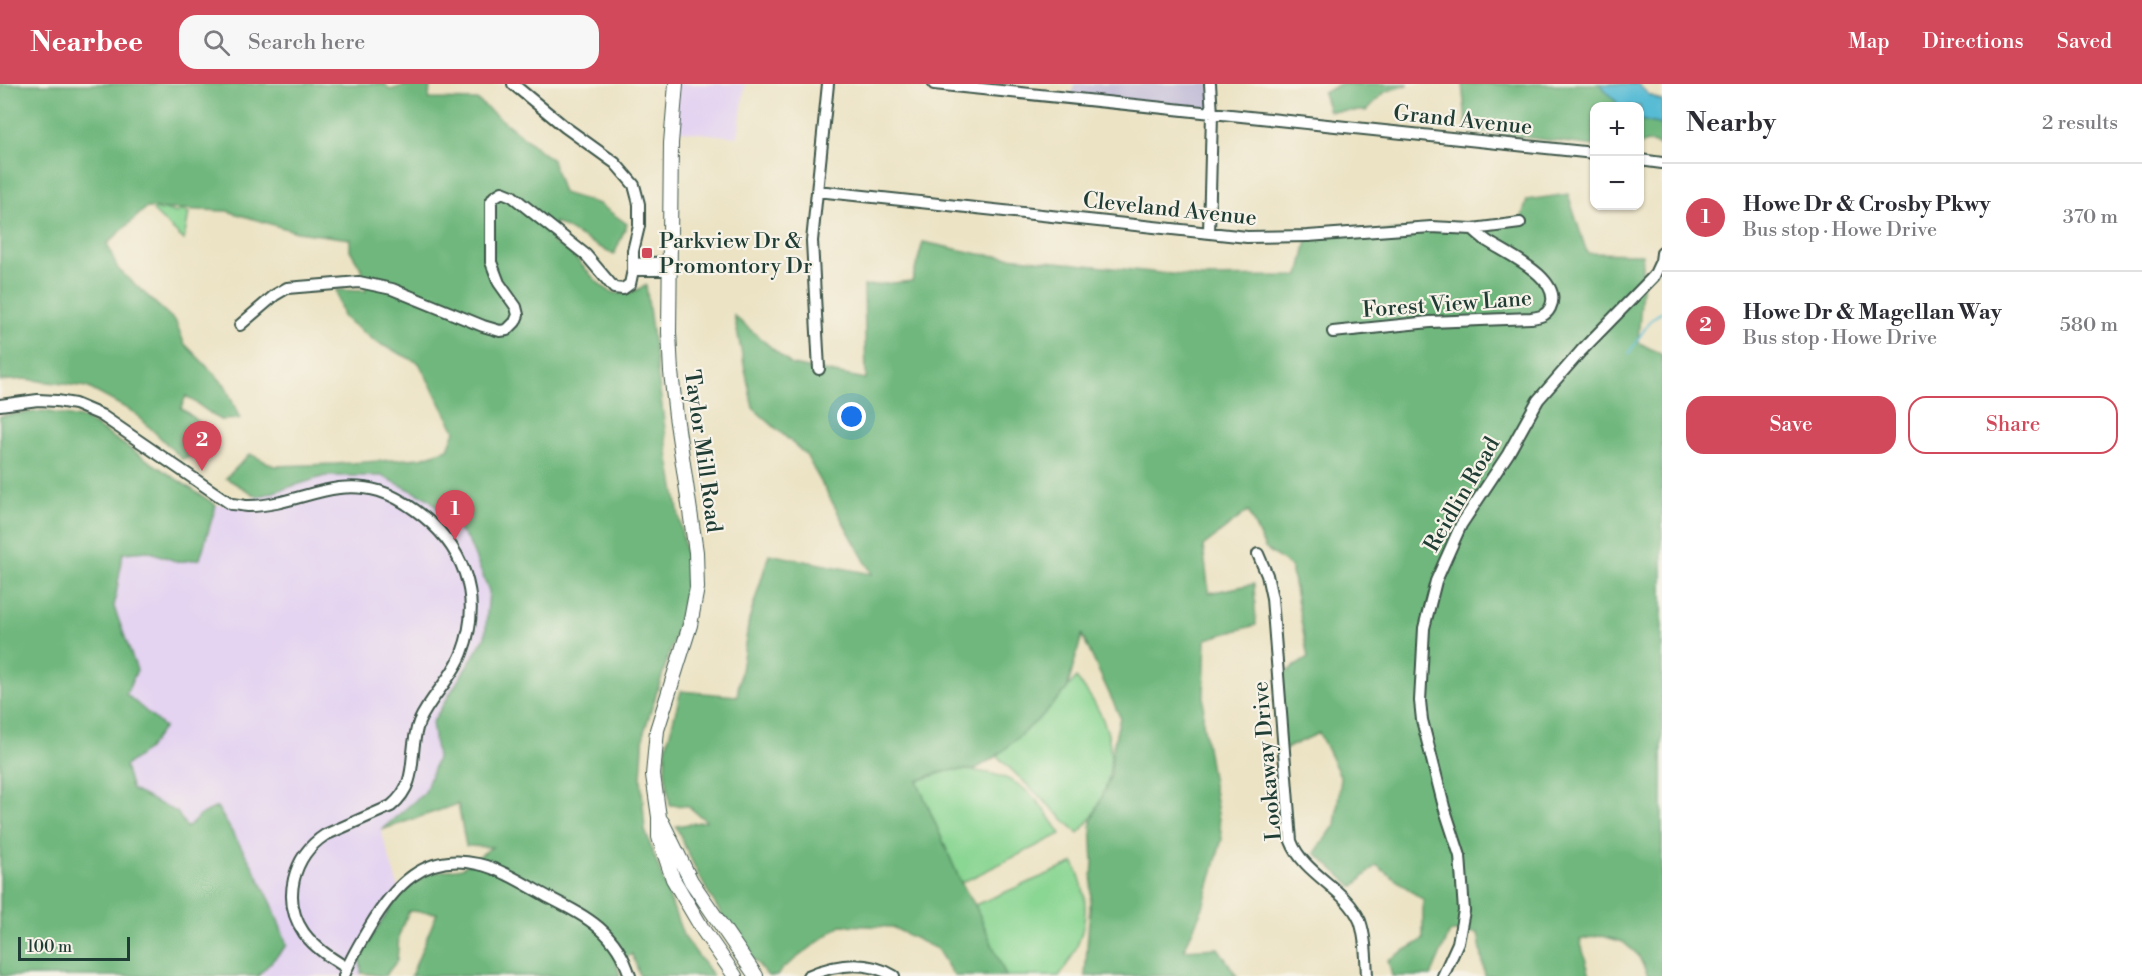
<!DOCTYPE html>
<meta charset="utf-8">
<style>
body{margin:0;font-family:"Libre Bodoni",serif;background:#f7f7f7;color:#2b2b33}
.controls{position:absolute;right:18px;top:18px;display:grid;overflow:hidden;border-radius:12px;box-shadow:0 2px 4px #0004}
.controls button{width:54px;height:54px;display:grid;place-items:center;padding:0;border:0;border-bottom:2px solid #e1e1e2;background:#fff;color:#2b2b33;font:30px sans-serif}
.scale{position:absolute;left:18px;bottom:15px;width:112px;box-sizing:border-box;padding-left:6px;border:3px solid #1f3d34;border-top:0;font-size:16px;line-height:21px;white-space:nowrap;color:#1f3d34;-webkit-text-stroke:4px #f7f3e8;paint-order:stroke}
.you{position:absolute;left:852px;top:333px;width:21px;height:21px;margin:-15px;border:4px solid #fff;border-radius:50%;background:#1a73e8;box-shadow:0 0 0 9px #1a73e833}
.badge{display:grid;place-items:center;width:39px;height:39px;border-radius:50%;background:#d1495b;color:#fff;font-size:20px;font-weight:700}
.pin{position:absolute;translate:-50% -50px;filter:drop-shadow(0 2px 3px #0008)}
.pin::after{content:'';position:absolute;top:32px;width:21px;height:18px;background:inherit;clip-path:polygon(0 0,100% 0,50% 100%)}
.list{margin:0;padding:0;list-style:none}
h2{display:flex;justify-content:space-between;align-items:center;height:78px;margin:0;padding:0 24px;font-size:26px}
h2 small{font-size:20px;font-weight:400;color:#7c7c81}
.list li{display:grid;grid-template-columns:39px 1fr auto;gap:18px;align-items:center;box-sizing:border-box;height:108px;padding:0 24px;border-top:2px solid #e1e1e2}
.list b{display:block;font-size:22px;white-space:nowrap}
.list p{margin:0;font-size:20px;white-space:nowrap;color:#7c7c81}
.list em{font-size:20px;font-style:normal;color:#7c7c81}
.actions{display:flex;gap:12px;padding:18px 24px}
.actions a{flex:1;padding:14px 0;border:2px solid #d1495b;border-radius:18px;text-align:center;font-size:21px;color:#d1495b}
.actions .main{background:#d1495b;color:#fff}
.icon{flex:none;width:33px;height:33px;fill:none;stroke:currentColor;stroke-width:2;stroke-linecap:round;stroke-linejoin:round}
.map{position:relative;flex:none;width:1662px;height:892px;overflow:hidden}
header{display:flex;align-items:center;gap:36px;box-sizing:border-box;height:84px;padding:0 30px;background:#d1495b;color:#fff}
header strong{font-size:28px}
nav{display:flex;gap:33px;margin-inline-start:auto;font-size:21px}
.search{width:420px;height:54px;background:#f7f7f7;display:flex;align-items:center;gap:15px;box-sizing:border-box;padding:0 21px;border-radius:18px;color:#7c7c81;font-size:22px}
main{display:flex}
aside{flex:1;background:#fff}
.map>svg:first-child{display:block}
.built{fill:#e4d3f1}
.industrial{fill:#c6c0d9}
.green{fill:#8ad693;stroke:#548a64;stroke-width:1.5}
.forest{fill:#6fb77d;stroke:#477a58;stroke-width:1.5}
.water{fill:#56bbd4;stroke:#3a7c84;stroke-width:1.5}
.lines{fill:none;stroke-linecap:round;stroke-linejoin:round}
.stream{stroke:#56bbd4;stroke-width:2}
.minor-casing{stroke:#3e564a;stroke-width:14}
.major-casing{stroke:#3e564a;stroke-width:16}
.minor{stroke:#fff;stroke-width:10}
.major{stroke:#fff;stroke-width:14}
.poi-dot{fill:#d1495b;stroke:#f7f3e8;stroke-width:2}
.labels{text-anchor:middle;stroke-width:4.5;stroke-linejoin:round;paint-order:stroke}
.street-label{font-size:22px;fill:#1f3d34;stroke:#f7f3e8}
.poi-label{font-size:22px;fill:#1f3d34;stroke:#f7f3e8;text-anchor:start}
</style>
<header>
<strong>Nearbee</strong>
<div class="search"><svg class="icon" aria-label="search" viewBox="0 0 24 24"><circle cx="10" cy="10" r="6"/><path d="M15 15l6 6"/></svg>Search here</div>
<nav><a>Map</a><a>Directions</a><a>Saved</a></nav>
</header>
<main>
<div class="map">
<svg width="1662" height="892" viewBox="0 0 1662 892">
<rect width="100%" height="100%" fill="#f7f3e8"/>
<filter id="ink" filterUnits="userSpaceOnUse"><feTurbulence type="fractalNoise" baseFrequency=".0167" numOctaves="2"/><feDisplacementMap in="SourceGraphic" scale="12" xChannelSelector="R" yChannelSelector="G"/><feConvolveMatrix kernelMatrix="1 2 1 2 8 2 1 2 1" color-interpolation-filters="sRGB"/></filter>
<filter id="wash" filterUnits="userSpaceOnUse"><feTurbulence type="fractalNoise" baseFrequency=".008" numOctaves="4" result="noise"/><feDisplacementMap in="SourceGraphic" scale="24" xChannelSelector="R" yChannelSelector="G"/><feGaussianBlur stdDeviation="1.35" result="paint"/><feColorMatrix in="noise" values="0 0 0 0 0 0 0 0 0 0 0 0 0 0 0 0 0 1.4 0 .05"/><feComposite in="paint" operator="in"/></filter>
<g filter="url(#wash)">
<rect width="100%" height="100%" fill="#ece3c4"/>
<path class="built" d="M676,0h69l-7,53 -66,-7z
M325,392h57l47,23 39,41 21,51 -4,46 -53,85 5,36 -12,34 -44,38 19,63 -40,62 1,21h-103l29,-31 -15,-41 -20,-39 -50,-51 -15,14 -10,-16 -45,-22 -7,-24 23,-17 -23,-55 -11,-87 9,-54 25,-2 30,11 22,-3 16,-54 15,-1 27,-7z"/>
<path class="industrial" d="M1074,0h136l2,30 -142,-14z"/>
<path class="green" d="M155,125l6,2 3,-2 13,4 2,-3 10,3 -5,27 -31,-29z
M1076,594c30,35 45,72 27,117 -6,16 -13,27 -25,38l-81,-77 45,-40z
M951,686c59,-1 79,16 110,64l-100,49 -44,-102z
M1074,779c20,41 12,78 -15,113h-53l-31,-71z"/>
<path class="forest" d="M0,0h385l5,6 20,-6h20l-1,15 48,1 75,60 11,33 36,11 28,20 -13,31 -59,-33 -3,20c6,4 15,7 20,13 25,23 36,54 74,30l23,174 17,97v33l-12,50 -30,93 -3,45 4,53 38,105 30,41h-73l-8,-22 -15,10 3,12h-209l26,-63 -28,-2 -10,24 -2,26 -12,15 -24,-3 -1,-18 40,-62 30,-20 32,-5 30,-21 -26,-1 -8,-42 -77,26 44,-38 12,-34 -5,-35 53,-86 4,-46 -21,-51 -39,-41 -47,-23h-57l-67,21 -32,-19 24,-24 24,12 62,-2 85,-6 27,-9 7,-18 -36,-68 -43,-21 -33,-25 -7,-27 30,1 -4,-21 -12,-20v-11l-53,-7 -70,-21 -81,-3 -39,36 11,25 58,53 8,21 41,42 15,34 -20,1 -34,-24 -5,12 25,19 -18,19 6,9 -12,4 -47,-46 -48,-26 -62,-8 -25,2z
M1340,0h69l-24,8 -19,19h-37l-6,-18z
M1462,0h138l20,22h-26v40l-127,-16z
M1640,36l22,5v21l-15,-4 -7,3z
M1568,110l19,59 55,1v34l-4,54 24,13v621h-14l-10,-21 -15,-13 -24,-7 -19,5 10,36h-105l-7,-43 -28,-1 -19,44h-39l-4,-16 35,-20v-40l-47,-35 -23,22 -38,-34 20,-28 6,-47 -22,-45 -36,17 -6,-72 31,-20 -17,-91 -26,-19 -17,-37 -45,35 6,47 45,-9 2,41 -50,14 -3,83 19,117 -19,68 -19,43 34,-2 19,28h-152l8,-113 -2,-41 20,-47 1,-23 8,-35 -38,-82 -15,54 -25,27 -45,40 -23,14h-23l-19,5 -15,6 44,102 14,22 31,71h-52l-17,-27 -45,-22 -51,-2 -59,44 -5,7h-9c-39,-43 -70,-97 -92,-150l30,-5 -18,-15 -18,-1 -5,-34 1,-23 15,-57 56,5 12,-76 20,-66 103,20 -66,-119 -53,-47 -19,-92 58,49 74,14 -2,-93 48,-5 11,-39 56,12 221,23 99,-1 9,-40 212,-13 7,-23z
M44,327l41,8 131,86 -16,54 -22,3 -30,-11 -25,2 -9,54 23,63 -11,24 38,33 -16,22 -23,17 7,24 45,22 10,16 15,-14 15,-7 35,58 20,39 15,41 -29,31h-258v-560z"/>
<path class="water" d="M1600,0h38l10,10 14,7v24l-22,-5v-14h-20z"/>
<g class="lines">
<path class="stream" d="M1629,269l21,-32 12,-10"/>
</g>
</g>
<g filter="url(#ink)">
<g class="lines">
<g class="minor-casing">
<path id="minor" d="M934,0l660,69
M1640,76l22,3
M817,107l430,46 61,-1 123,-9 42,2 47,-6
M1209,149l3,-119 -2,-30
M633,180l37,-2
M633,186h37
M240,241l35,-30 12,-7 72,-6 33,7 91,37 17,5 7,-1 8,-8 3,-7 -2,-8 -17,-24 -8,-21v-60l3,-5 8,-5 10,4 74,59 28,33 9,1 7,-5 3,-14v-19l6,-25v-22l-5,-19 -19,-22 -50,-36 -52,-43
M1333,248l97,-10 101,-4c8,-1 15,-2 19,-10 15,-29 -45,-55 -63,-67 -5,-4 -10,-8 -14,-12
M819,285l-7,-128 16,-157
M0,321l38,-5 19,1 18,3 26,11 130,89c6,0 13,2 18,2 46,0 82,-29 130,-15 13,4 25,11 36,19 48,34 69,86 47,143 -10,26 -32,44 -43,69 -12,31 2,59 -28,84l-66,29c-32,21 -44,65 -21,98 11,15 27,25 43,35
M1258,470l9,21 5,23 19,243c13,34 55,47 69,80 6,17 6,37 7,55
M344,892c6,-17 16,-33 25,-48 25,-42 55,-76 109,-64 24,5 48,21 70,33 39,20 68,34 82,79
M808,892c28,-12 59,-16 86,0
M1443,892l15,-33 6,-32 -4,-55 -16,-49 -22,-87 -2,-19 4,-73 12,-47 25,-56 47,-71 30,-54 43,-49 73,-75 7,-15 1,-8"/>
</g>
<g class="major-casing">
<path id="major" d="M676,0l-5,59 -2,189 2,40 5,44 20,136 1,36 -7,37 -33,105 -4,45 6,42v20l14,42 30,51 32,46
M662,738l29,59 65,95"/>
</g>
<use href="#minor" class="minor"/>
<use href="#major" class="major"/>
</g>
</g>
<rect class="poi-dot" x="641" y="163" width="12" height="12" rx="3"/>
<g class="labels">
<g class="street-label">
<text transform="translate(1463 35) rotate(6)" y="8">Grand Avenue</text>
<text transform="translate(1170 124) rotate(6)" y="8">Cleveland Avenue</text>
<text transform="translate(1447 219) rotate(-4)" y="8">Forest View Lane</text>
<text transform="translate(704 367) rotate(82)" y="8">Taylor Mill Road</text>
<text transform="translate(1461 410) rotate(-60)" y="8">Reidlin Road</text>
<text transform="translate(1266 677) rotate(-95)" y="8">Lookaway Drive</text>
</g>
<g class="poi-label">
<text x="659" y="164">Parkview Dr &amp;<tspan x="659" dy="25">Promontory Dr</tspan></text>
</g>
</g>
</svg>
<div class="controls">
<button>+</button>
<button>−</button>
</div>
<div class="scale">100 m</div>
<div class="you"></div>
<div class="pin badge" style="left:455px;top:456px">1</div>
<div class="pin badge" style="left:202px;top:387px">2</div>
</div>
<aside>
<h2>Nearby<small>2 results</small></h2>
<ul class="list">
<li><span class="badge">1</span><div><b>Howe Dr &amp; Crosby Pkwy</b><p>Bus stop · Howe Drive</p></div><em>370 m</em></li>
<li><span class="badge">2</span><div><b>Howe Dr &amp; Magellan Way</b><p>Bus stop · Howe Drive</p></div><em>580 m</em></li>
</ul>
<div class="actions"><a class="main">Save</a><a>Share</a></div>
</aside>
</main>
